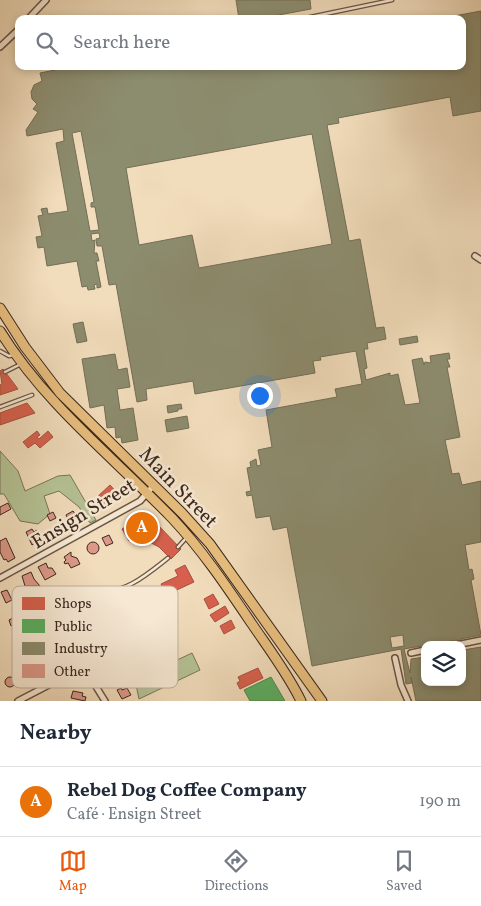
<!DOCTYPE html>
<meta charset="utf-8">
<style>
body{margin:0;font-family:Vollkorn,serif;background:#f6f6f7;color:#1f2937}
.controls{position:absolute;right:15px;bottom:15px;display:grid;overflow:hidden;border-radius:10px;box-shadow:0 2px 8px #0003}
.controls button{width:45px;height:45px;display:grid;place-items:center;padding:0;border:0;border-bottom:1px solid #e0e1e3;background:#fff;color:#1f2937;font:25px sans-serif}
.you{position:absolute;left:259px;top:395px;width:18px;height:18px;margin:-12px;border:4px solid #fff;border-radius:50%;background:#1a73e8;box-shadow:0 0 0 8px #1a73e833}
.badge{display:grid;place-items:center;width:32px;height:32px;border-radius:50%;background:#ea580c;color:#fff;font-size:16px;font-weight:700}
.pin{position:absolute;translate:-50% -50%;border:2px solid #fff;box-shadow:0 1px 5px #0006}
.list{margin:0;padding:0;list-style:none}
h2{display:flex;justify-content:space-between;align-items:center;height:65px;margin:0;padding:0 20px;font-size:21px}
h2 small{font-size:16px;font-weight:400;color:#747a83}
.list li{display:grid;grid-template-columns:32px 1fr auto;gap:15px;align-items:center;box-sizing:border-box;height:70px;padding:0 20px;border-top:1px solid #e0e1e3}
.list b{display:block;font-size:19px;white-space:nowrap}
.list p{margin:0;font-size:16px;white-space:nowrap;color:#747a83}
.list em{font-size:16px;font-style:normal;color:#747a83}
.icon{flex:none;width:28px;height:28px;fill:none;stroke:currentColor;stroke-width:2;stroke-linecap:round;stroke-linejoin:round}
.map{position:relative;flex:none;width:481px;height:701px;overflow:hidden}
.search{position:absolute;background:#fff;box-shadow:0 2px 8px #0003;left:15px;right:15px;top:15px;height:55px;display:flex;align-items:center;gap:12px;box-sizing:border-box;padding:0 18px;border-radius:10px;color:#747a83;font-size:19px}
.sheet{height:135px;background:#fff}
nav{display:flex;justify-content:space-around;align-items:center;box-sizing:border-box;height:70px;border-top:1px solid #e0e1e3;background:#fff;font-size:14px;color:#747a83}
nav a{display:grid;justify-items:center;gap:2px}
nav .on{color:#ea580c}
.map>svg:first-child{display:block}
.green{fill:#b5c294;stroke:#78755a}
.shops{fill:#d6604d;stroke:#a84f3f}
.public{fill:#5aae61;stroke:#51864d}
.industry{fill:#8c8c6e;stroke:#746e56;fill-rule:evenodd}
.building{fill:#dc9989;stroke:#3c281f}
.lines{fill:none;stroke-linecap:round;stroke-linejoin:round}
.lane-casing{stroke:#695546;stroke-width:5}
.street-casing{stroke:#695546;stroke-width:8}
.primary-casing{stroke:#3c281f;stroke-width:11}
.lane{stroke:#f6e8d3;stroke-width:2.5}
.street{stroke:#f6e8d3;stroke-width:5}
.primary{stroke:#e8be7e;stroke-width:9}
.labels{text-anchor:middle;stroke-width:5;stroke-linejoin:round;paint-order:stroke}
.street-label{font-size:20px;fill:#3c281f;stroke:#f6e8d3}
.key{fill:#f6e8d3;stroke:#beae9d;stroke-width:1}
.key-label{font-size:14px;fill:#3c281f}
</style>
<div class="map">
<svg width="481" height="701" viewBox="0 0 481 701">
<rect width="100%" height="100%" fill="#f1dcbb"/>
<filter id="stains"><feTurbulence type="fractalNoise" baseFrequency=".004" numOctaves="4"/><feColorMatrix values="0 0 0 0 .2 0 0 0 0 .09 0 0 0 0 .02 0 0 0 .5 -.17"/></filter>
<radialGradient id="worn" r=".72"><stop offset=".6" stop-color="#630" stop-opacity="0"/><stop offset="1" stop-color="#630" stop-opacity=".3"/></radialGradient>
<path class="green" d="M0,451l18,20 7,20 33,-15 12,-1 26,45 -6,3 -11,-16 -20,-16 -15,5 6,18 -12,10 -18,-3 -16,-27h-4z
M192,653l8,17 -61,29 -4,-19z"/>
<path class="shops" d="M3,369l15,20 -18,6v-10l2,-1 -2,-13z
M27,403l8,10 -35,12v-12z
M37,431l3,4 -3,2 2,2 9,-8 5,6 -13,11 -5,-5 -7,5 -5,-6z
M110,485l10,11 -13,13 -11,-11z
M142,517l13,10 2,-3 24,25 -10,10 -12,-12 -21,-11 -9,5 -7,-12z
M185,565l9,17 -28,13 -5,-11 17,-8 -3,-6z
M213,594l6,10 -10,5 -5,-10z
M225,606l4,7 -14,9 -5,-7z
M231,620l4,8 -11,6 -4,-8z
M258,668l5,10 -23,11 -3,-6 3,-2 -2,-4z"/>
<path class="public" d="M271,677l14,24h-35l-6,-11z"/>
<path class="industry" d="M236,0h74l1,9 -54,10h-18z
M481,11v100l-28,5 -3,-19 -112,21 1,5 -12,2 22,116 11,-2 16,89 8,-1 2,12 -19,4 1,6h-4l3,19 -3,1 2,11 24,-7v3l8,-2 7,31 15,-2 -8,-43 10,-2 2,7 1,-3 6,1 -1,-7 19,-3 1,6h-3l3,8h-3l13,70 -15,3 7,34 7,-1 3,12 19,-4v61l-16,3 4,25 3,-1 2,10 -3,1 10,55 -20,4 1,6h-4l-1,-5 -53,9 6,24 1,-14 14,-2v25h37v-34l1,2 18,-3v54h-65l-5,-24 1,6 -6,1 -5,-35 -89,17 -25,-139 -14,3 -3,-14 -14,2 -4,-23 -5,1 -1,-4 5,-1 -4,-23 4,-1 -1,-5 6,-3 1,7 4,-1 -3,-15 14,-3 -6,-37 71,-13 -2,-8 27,-5 -6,-33 -36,6 1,3 -8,1 2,12 -120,21 -2,-13 -47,8 1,11 -10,2 -21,-118 -7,1 -7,-39h-5l-1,-7 4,-1 -1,-5 -8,1 1,7 3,-1 -1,13h3l2,8h-3l5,26 -4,1v-4l-3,1 1,4 -7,1 -1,-4 -5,1 -5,-26 -30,5 -3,-19 -6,1 -2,-11 6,-1 -4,-20 5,-1 -2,-6 6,-1 1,6 20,-3 -12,-68 8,-2 -1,-12 -36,7 -1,-6 12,-18 -5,-3 4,-5 -5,-5 -1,-7 3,-7 8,-4 -2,-8 35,-7h387v-47h-24zM81,131l13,71 -3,1v4h4l4,23 -9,1 -18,-98zM312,134l20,110 -133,24 -7,-33 -53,10 -13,-77zM403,635l1,11 -12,2 -2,-11z
M83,322l4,19 -10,2 -4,-19z
M417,336l1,6 -18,3 -1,-6z
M115,354l3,16 9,-2 3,19 -13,2 3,21 13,-2 5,32 -16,3 -1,-6 -5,1 -1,-11 -8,1 -3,-23 -14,3 -8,-49z
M181,404l1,5h-4v2l-10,2 -1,-7z
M187,416l2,12 -22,4 -2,-12z"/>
<path class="building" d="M8,503l3,6 -11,6v-8z
M73,511l3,4 3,-1 4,6 -9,5 -1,-3 -3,1 -4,-8z
M53,512l3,6 -6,3 -3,-6z
M32,529l2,3 3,-2 7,12 -8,4 -1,-3 -3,2 -6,-13z
M109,535l4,8 -7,3 -4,-8z
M6,538l9,20 -7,4 -2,-3 -2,1 -4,-8v-11z
M87 548a6 6 0 1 1 12 0a6 6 0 1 1-12 0Z
M71,552v4l6,2 3,6 -9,4 -3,-5 -3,1 -1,-2 2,-2 -2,-3z
M46,563l2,5h4l4,6 -11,6 -7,-13z
M31,572l3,7 6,7h-15l-3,-10z
M7,590l5,10 -6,3 -5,-11z
M18,605l3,6 -5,3 -4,-6z
M13,618l3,6 -5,2 -2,-6z
M5 682a5 5 0 1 1 10 0a5 5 0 1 1-10 0Z
M121,688l1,2 5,-2 4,7 -9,4 -5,-9z
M73,691l10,2 -1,3 4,1 -1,4 -14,-3z"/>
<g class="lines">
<g class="lane-casing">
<path id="lane" d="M301,19l91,-19
M0,351l9,5 5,-1
M5,372l16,-8
M0,407l32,-12
M178,547l9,-10
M99,590c24,6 51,-18 69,-32"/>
</g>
<g class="street-casing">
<path id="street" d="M28,19l18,-19
M0,47l19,-18
M475,256l6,4
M0,578l140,-77 14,-16
M456,645l25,-5
M411,653l14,-3
M395,658l6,27 7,16
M70,674l2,-15 7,-5 7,5v16
M18,701l52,-27 20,3 15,24"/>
</g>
<g class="primary-casing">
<path id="primary" d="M0,308l25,39 35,46 122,120 28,31 112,157
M0,331c45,73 113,126 172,187 31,33 55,69 80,106 17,25 36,50 49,77"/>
</g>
<use href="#lane" class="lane"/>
<use href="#street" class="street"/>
<use href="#primary" class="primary"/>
</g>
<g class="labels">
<g class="street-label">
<text transform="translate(179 487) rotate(46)" y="7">Main Street</text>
<text transform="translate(83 513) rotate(-31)" y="7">Ensign Street</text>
</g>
</g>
<rect x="12" y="586" width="166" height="102" rx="8" class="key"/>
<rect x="22" y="597" width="23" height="13" fill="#d6604d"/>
<rect x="22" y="619" width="23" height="14" fill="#5aae61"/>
<rect x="22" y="642" width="23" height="13" fill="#8c8c6e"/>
<rect x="22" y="664" width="23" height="14" fill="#dc9989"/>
<g class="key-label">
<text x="54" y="608">Shops</text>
<text x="54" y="631">Public</text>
<text x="54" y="653">Industry</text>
<text x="54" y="676">Other</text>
</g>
<rect width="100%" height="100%" filter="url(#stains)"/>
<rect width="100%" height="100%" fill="url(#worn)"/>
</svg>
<div class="controls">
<button><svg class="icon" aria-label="layers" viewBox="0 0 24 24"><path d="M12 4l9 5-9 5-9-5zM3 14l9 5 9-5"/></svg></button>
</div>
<div class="you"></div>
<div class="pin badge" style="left:142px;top:528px;background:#e8710a">A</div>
<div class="search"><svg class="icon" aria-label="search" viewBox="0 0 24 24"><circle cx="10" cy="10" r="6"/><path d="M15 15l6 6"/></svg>Search here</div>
</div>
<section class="sheet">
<h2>Nearby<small></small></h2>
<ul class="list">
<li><span class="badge" style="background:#e8710a">A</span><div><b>Rebel Dog Coffee Company</b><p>Café · Ensign Street</p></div><em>190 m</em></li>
</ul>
</section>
<nav>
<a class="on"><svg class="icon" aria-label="map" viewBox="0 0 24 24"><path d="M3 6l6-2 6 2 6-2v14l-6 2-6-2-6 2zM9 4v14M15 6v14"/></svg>Map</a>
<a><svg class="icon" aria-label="directions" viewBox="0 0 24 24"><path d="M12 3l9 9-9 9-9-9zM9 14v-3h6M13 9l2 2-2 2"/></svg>Directions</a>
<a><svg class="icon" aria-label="saved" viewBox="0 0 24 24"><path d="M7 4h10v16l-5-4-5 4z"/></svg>Saved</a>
</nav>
